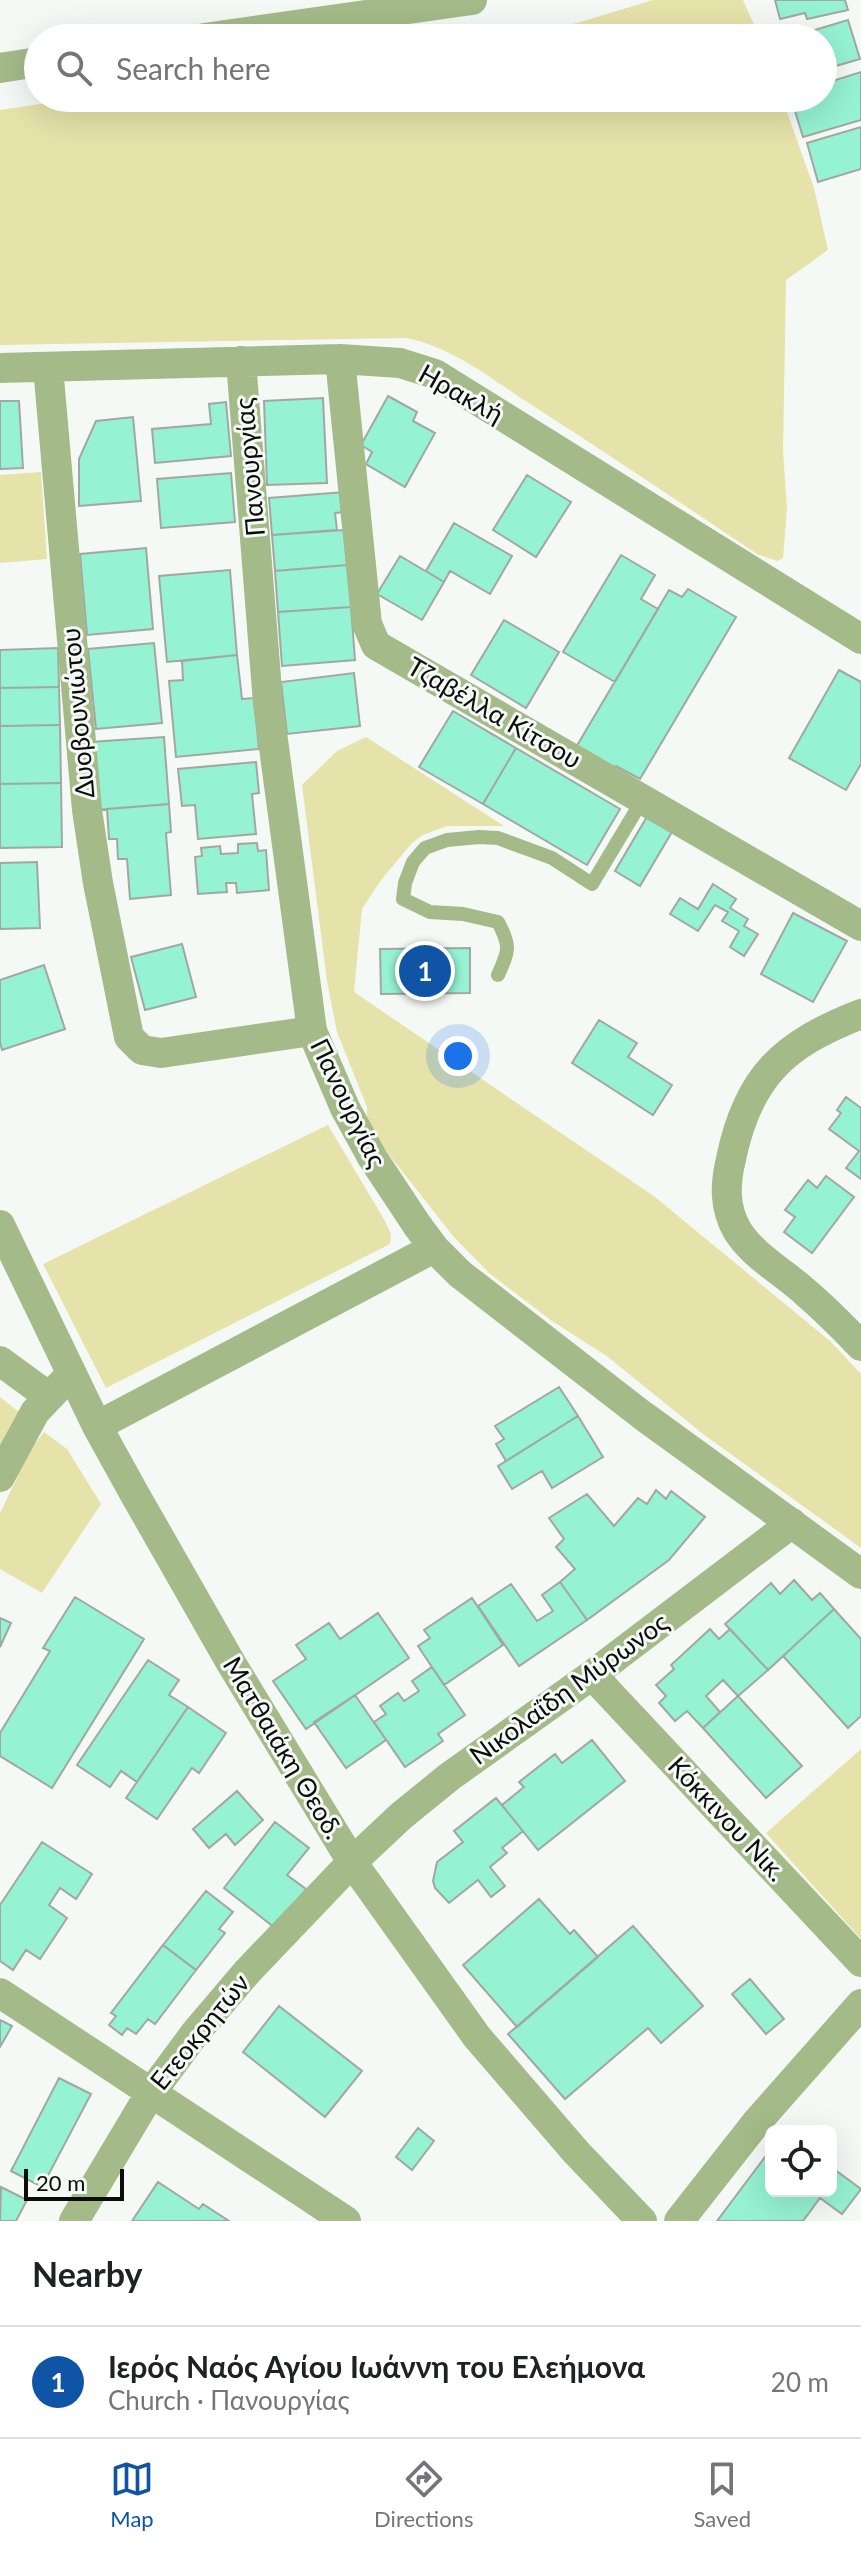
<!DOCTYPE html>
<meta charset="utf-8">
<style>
body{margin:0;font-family:Lato,sans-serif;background:#f6f6f6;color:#202124}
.controls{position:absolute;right:24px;bottom:24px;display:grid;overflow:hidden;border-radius:12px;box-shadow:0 8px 32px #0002}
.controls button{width:72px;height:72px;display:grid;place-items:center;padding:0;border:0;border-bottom:2px solid #e0e0e0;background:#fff;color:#202124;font:40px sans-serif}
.scale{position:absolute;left:24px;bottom:20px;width:100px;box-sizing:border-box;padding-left:8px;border:4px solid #0b0c0b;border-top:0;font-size:22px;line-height:28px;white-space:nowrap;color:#0b0c0b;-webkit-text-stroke:6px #f5f9f5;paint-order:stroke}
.you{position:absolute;left:458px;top:1056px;width:28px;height:28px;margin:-20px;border:6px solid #fff;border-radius:50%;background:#1a73e8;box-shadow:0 0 0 12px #1a73e833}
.badge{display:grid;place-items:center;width:52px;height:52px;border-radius:50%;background:#1055a5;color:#fff;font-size:26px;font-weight:700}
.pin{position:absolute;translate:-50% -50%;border:4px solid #fff;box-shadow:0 2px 8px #0006}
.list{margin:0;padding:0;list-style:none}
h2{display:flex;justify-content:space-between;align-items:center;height:104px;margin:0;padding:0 32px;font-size:34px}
h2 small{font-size:26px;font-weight:400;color:#757577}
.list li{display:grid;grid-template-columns:52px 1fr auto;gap:24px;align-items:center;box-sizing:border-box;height:112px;padding:0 32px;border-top:2px solid #e0e0e0}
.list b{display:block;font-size:30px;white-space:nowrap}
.list p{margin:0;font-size:26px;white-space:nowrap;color:#757577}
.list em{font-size:26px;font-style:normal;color:#757577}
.icon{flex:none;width:44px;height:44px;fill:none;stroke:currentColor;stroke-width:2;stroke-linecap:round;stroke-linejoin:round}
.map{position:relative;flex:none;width:861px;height:2221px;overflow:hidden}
.search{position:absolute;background:#fff;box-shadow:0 8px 32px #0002;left:24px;right:24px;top:24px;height:88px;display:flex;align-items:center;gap:20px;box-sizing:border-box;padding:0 28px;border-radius:44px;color:#757577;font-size:30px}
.sheet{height:216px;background:#fff}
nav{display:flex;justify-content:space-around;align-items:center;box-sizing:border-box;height:112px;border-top:2px solid #e0e0e0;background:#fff;font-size:22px;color:#757577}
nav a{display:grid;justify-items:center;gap:4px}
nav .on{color:#1055a5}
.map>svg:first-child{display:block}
.green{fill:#e5e2aa}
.building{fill:#95f2d2;stroke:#a2a7a5;stroke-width:2}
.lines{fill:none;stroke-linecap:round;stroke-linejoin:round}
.lane{stroke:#a4ba88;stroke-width:14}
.street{stroke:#a4ba88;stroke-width:30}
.labels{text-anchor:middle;stroke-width:6;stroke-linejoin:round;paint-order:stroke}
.street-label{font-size:26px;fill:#0b0c0b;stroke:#f5f9f5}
</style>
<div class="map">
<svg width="861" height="2221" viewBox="0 0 861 2221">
<rect width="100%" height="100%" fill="#f5f9f5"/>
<path class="green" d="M653,0h90l17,38h-256l73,-15z
M81,98h641l4,13 46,-13h10l32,90 14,62 -42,30 -3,170 4,59 -4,49 -6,3 -20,-7c-75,-50 -150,-101 -227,-150 -39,-25 -77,-57 -124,-66l-406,7v-235z
M41,472l6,87 -47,4v-88z
M366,737l138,89h-57l-24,9 -11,8 -31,37 -19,29 -8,83 301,205 175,144 31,33v174l-158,-114 -95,-77 -56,-36 -63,-48 -36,-37 -77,-98 -9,-16v-15l-30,-75 -10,-51 -25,-196 35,-34z
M328,1125l57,96 6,13 -1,10 -284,144 -63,-124z
M0,1397l19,15 -19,36z
M44,1432l23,17 34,55 -59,89 -42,-24v-56l32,-66z
M861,1749v190l-95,-106z"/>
<path class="building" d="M775,0h70l3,10 -41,9 -2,-6 -25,6z
M848,20l12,39 -31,9 2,5 -8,3v-38h-35z
M861,72v48l-58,17 -12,-39h32v-14z
M728,98h32l-30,8z
M861,127v42l-43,13 -11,-39z
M388,396l29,16 -4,9 22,12 -30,54 -39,-23 6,-12 -11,-7z
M323,398l4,85 -60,2 -3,-84z
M0,401h19l4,67 -23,1z
M226,402l5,54 -76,7 -3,-34 59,-5 -2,-20z
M133,417l8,84 -62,5v-47l17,-38z
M231,473l4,49 -74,6 -4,-49z
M527,475l44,27 -35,55 -43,-27z
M344,492l2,20 -11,1 2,17 -65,5 -3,-37z
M454,523l58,33 -22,38 -40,-23 -6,11 -18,-11z
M344,530l3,35 -72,6 -3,-36z
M146,548l7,81 -66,6 -7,-81z
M621,555l34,20 -14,24 17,10 -43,73 -52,-30z
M400,556l44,26 -22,38 -45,-26z
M347,565l4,42 -73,5 -3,-41z
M230,570l7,85 -70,7 -8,-86z
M688,589l48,28 -96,162 -24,-13 -3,5 -38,-22 94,-159 13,7z
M351,607l4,53 -73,6 -4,-54z
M504,620l55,32 -33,56 -55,-33z
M154,643l8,80 -66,6 -8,-80z
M58,648l1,39 -59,1v-38z
M237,655l5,44 12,-1 5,51 -83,8 -7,-76 14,-1 -1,-19z
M839,670l22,12v82l-15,26 -57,-32z
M354,673l6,53 -73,8 -6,-52z
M59,687l1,38 -60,1v-38z
M453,711l63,37 -33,56 -64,-37z
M60,725l1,58 -61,1v-58z
M164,737l5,67 -73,6 -6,-68z
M516,748l104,61 -33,56 -104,-61z
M256,762l3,31 -7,1 4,40 -58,5 -3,-34 -13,1 -4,-37z
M61,783l1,64 -62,1v-64z
M169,804l2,28 -5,1 5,62 -41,4 -3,-40h-9l-1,-20h-8l-2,-30z
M651,810l25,15 -36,61 -25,-15z
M257,843l1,8 8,-1 3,40 -32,3 -1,-10h-10l1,9 -29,2 -3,-37 7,-1 -1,-8 19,-2 1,8 17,-1v-9z
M37,862l3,66 -40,1v-66z
M713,884l23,15 -6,9 18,11 -4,7 14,8 -14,22 -14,-9 9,-16 -17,-10 6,-9 -13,-7 -17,26 -28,-17 10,-16 18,11z
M793,913l54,28 -34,61 -52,-28z
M182,944l14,53 -51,13 -14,-53z
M470,948v45l-89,1 -1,-45z
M44,965l21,64 -63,21 -2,-8v-62z
M599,1020l38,23 -9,14 44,28 -19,30 -81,-52z
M846,1097l15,11v71l-15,-11 13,-17 -30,-22 12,-16 -4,-3z
M826,1176l28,21 -42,56 -28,-21 11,-15 -10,-7 23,-30 9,8z
M559,1387l19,29 -72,45 -10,-17 8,-5 -9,-13z
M578,1416l25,41 -51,31 -10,-17 -30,18 -14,-23z
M656,1490l10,9 5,-8 34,26 -36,43 -82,60 -27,-38 15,-13 -19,-22 8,-8 -15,-21 38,-24 27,32 24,-28 9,6z
M794,1580l18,20 8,-7 14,16 -66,61 -43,-46 46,-41 9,11z
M560,1582l27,38 -68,46 -41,-60 33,-22 26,37 16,-10 -11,-16z
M75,1597l69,42 -92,149 -52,-32v-23l50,-82 -7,-3z
M472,1598l31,47 -59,40 -26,-39 12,-8 -6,-8z
M834,1609l27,30v77l-13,12 -65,-72z
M378,1613l31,45 -103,71 -33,-48 33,-22 -10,-14 33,-22 11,16z
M0,1618l11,5 -11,24z
M710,1629l9,10 11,-10 38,41 -30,26 -15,-16 -17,16 14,16 -17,16 -16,-17 -12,10 -16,-18 7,-7 -10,-11 18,-16 -3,-4z
M148,1660l31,20 -10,15 19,12 -51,75 -16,-11 -11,16 -33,-22z
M432,1667l33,48 -27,19 5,7 -38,26 -31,-45 12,-8 -6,-8 18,-13 6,8 15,-10 -7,-10z
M355,1695l31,45 -40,28 -32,-46z
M738,1696l64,70 -36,32 -63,-70z
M188,1707l38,26 -27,40 -7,-5 -35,51 -31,-21z
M592,1740l33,41 -87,69 -36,-45 22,-18 -5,-5 36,-28 7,9z
M237,1791l26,29 -28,25 -9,-11 -17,14 -16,-19z
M496,1798l27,33 -21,17 5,5 -17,14 15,19 -14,11 -13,-17 -29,23 -14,-15 -2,-7 4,-19 26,-20 -9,-11z
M275,1822l34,26 -22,27 19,14 -31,39 -51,-40z
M42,1842l50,32 -16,25 -16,-11 -11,17 18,13 -27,41 -14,-9 -13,20 -13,-9v-56z
M206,1891l27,21 -14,17 6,4 -29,37 -33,-25z
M539,1899l31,35 4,-4 24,27 -81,70 -54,-62z
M633,1926l70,80 -42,37 -13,-15 -83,71 -57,-65z
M163,1945l33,25 -41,54 -7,-5 -12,15 -9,-6 -5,7 -13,-10 7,-9 -5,-3z
M750,1979l34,40 -18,15 -34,-40z
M279,2006l83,65 -37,46 -82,-65z
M0,2020l12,6 -12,21z
M59,2078l32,16 -49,93 -31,-16z
M418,2128l16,13 -22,29 -16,-13z
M771,2149v42h60v-24l30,22 -19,25 -22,-16 -17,23h-86z
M158,2182l41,27 4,-5 26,17h-97z
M1,2187l26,13 -11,21h-16z"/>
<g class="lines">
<path class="lane" d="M498,975c11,-24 13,-29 0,-53l-35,-8 -33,-2 -27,-13 2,-16 8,-21 12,-14 22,-8 32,-3 19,1 54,20 40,26 51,-85"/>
<path class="street" d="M204,38l268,-38
M0,68l38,-6
M340,359l27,265 9,21 485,281
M241,361l27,342 44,328 33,77 27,49 45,68 17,23 26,26 182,141 219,159
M48,367l39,443 11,73 31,154 13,13 19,3 151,-22
M0,368l340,-9 60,4 35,11 426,265
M861,1014c-77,30 -113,62 -130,145 -6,25 -7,48 6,71 15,25 46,42 67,61 20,17 39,36 57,55
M0,1225l97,201 37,67 97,170 121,199 125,175 99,115 66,69
M0,1361l48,35
M97,1426l337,-178
M0,1477l35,-65 36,-38
M592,1675l269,287
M0,1993l346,228
M74,2221l76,-127 46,-62 51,-60 105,-110 49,-46 48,-39 143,-102 200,-152
M679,2221l77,-98 105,-119"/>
</g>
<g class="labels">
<g class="street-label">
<text transform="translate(461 394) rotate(29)" y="9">Ηρακλή</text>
<text transform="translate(250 467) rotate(-95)" y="9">Πανουργίας</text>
<text transform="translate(78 713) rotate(-95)" y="9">Δυοβουνιώτου</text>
<text transform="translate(494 713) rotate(30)" y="9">Τζαβέλλα Κίτσου</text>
<text transform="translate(348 1103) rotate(64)" y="9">Πανουργίας</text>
<text transform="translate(569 1689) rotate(-36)" y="9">Νικολαΐδη Μύρωνος</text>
<text transform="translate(283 1748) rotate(59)" y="9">Ματθαιάκη Θεοδ.</text>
<text transform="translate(727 1819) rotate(47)" y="9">Κόκκινου Νικ.</text>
<text transform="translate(200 2032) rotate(-51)" y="9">Ετεοκρητών</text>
</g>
</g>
</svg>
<div class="controls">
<button><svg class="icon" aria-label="locate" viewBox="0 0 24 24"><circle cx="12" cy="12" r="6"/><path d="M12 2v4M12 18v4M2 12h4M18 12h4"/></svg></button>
</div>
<div class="scale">20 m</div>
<div class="you"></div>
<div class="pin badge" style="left:425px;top:971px">1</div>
<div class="search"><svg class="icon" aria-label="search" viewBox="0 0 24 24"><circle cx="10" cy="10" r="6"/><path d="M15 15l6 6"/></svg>Search here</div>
</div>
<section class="sheet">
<h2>Nearby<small></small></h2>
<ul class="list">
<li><span class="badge">1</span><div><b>Ιερός Ναός Αγίου Ιωάννη του Ελεήμονα</b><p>Church · Πανουργίας</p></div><em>20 m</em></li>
</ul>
</section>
<nav>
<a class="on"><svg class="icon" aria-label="map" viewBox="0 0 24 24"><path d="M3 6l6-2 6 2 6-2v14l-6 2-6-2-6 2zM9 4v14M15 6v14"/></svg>Map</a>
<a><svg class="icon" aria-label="directions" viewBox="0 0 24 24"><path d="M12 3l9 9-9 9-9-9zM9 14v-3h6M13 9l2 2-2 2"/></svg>Directions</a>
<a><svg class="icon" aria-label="saved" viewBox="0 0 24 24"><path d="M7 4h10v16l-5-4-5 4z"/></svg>Saved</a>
</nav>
